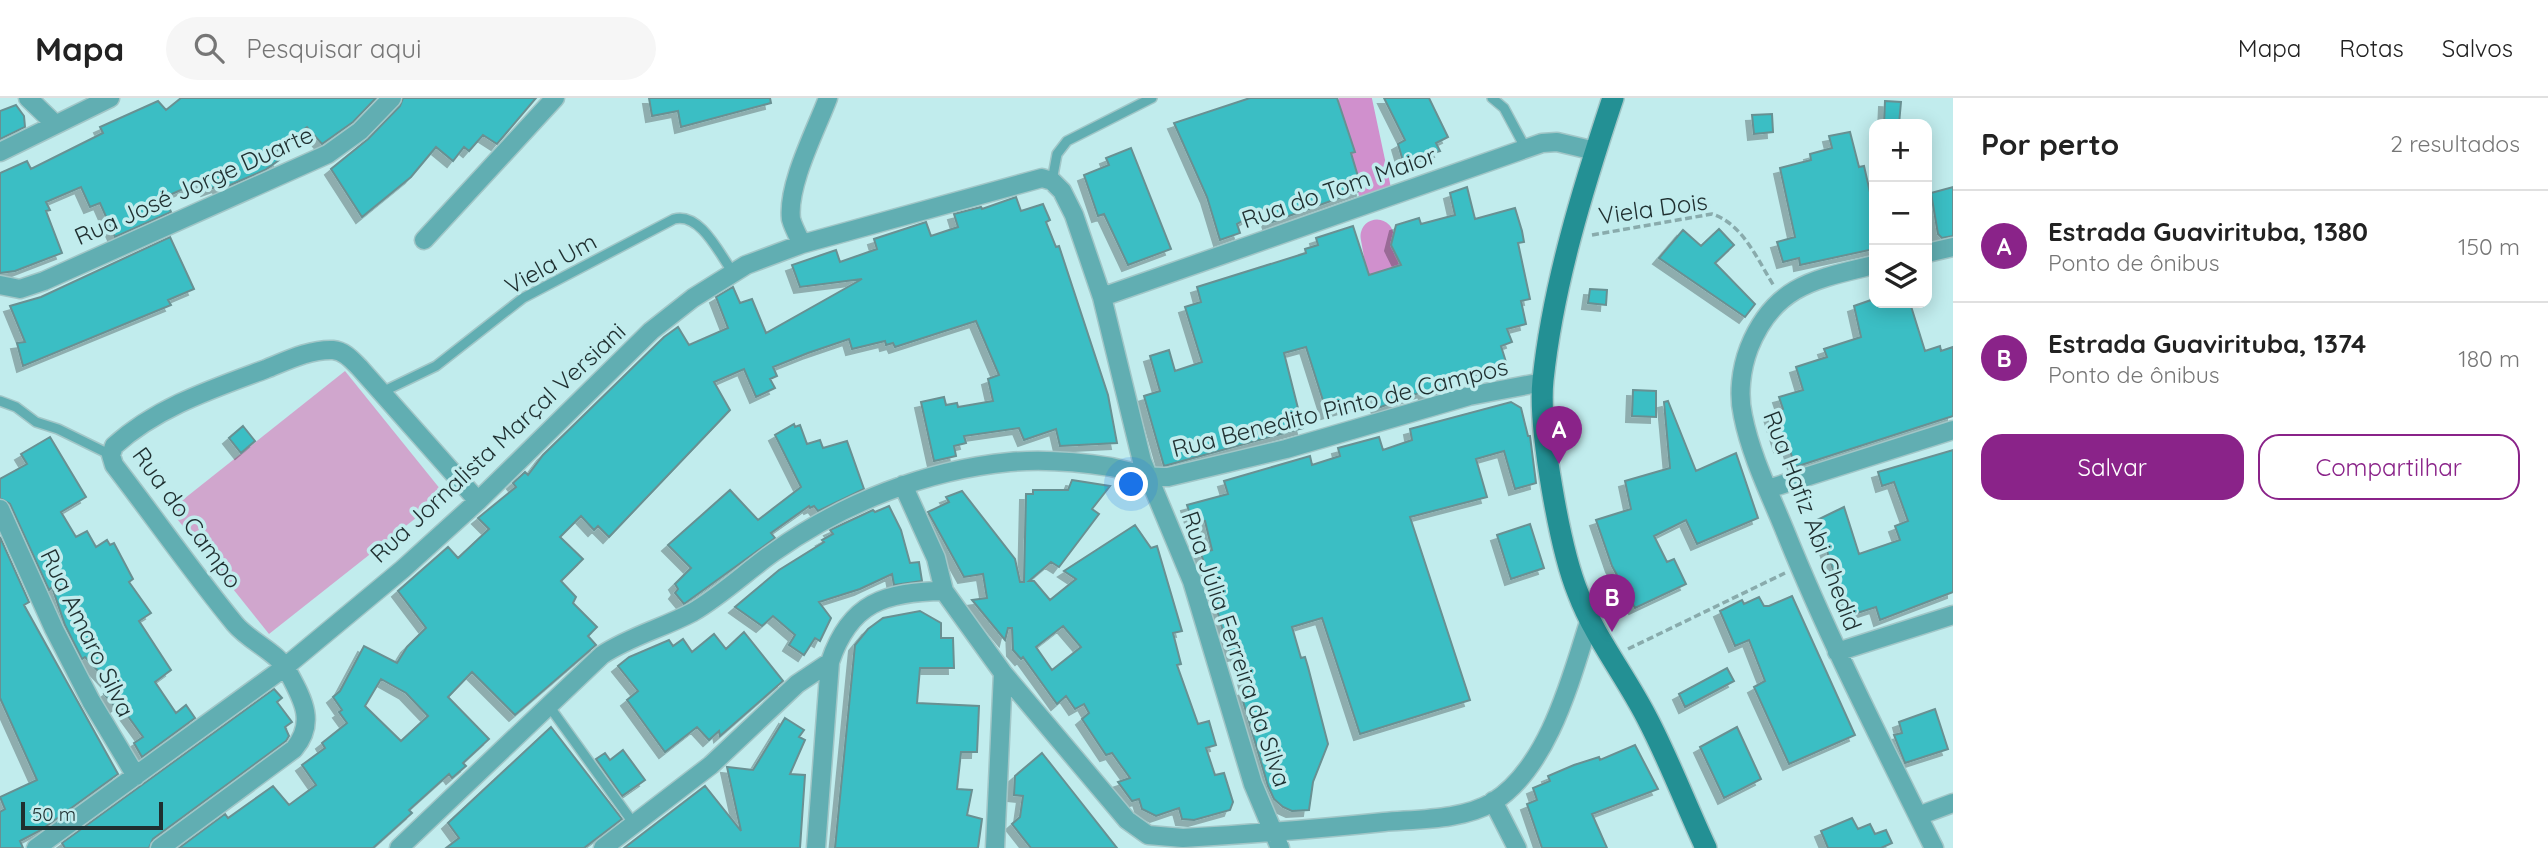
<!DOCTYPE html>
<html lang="pt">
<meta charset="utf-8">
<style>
body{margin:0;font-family:Quicksand,sans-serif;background:#f6f6f6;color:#222}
.controls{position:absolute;right:21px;top:21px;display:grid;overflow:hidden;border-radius:14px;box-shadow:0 4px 18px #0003}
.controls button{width:63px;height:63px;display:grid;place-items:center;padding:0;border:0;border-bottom:2px solid #e0e0e0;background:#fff;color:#222;font:35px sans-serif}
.scale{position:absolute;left:21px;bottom:18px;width:142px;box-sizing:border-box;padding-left:7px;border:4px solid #1f2f30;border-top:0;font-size:19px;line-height:24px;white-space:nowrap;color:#1f2f30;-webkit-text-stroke:5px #c1eced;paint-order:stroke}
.you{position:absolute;left:1132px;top:387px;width:24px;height:24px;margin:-18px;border:5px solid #fff;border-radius:50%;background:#1a73e8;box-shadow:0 0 0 10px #1a73e833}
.badge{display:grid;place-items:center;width:46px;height:46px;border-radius:50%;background:#8a2389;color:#fff;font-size:23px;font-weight:700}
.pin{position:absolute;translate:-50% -58px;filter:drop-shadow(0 2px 4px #0008)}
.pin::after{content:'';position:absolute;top:37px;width:24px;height:21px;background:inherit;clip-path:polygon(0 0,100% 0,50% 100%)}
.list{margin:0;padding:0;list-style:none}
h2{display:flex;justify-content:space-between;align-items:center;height:91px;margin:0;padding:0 28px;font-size:30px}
h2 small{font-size:23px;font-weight:400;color:#767676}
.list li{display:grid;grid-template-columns:46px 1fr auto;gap:21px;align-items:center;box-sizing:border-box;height:112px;padding:0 28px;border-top:2px solid #e0e0e0}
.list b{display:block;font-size:26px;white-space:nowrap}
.list p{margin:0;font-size:23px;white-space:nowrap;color:#767676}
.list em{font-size:23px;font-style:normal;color:#767676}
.actions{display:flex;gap:14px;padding:21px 28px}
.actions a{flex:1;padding:16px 0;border:2px solid #8a2389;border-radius:21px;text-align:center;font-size:24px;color:#8a2389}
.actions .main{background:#8a2389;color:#fff}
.icon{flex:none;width:38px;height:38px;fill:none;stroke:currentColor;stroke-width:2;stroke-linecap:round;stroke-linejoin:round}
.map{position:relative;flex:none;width:1953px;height:750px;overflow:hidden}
header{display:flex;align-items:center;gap:42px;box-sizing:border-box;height:98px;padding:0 35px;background:#fff;border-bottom:2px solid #e0e0e0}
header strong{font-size:33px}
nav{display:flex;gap:38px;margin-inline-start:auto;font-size:24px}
.search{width:490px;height:63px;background:#f6f6f6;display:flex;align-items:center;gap:18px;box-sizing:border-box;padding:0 24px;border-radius:38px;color:#767676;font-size:26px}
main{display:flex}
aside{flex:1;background:#fff}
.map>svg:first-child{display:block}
.pitch{fill:#d0a6cd}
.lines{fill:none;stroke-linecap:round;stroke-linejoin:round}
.river{stroke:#d090cd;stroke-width:33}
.building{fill:#3abec4;stroke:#699092;stroke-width:2;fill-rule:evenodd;filter:url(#shadow)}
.lane-casing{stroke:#a1c6c7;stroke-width:12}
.street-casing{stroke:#a1c6c7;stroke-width:21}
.secondary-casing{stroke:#a1c6c7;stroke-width:24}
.path{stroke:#89abac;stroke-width:3.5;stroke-dasharray:7 3.5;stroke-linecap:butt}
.lane{stroke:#61aeb2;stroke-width:9}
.street{stroke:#61aeb2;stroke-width:18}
.secondary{stroke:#239094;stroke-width:21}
.labels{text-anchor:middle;stroke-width:7;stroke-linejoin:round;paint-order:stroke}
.street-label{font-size:24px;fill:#1f2f30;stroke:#c1eced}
</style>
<header>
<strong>Mapa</strong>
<div class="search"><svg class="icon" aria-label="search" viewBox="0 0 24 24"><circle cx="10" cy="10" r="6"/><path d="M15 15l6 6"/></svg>Pesquisar aqui</div>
<nav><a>Mapa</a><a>Rotas</a><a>Salvos</a></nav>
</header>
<main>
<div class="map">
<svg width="1953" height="750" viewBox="0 0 1953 750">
<defs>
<filter id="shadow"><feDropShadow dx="-6" dy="6" stdDeviation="0" flood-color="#0004"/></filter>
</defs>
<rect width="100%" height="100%" fill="#c1eced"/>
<path class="pitch" d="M345,273l100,124 -176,139 -99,-124z"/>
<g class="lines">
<path class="river" d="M1355,0l20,94
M1377,138l14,78"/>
</g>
<path class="building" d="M181,0h195l-23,24 -31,22 -15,-17 -34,26 6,7 -14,10 -44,19 -3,-3 -11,4 -6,-9 -36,16 6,15 -56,25 -15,-34 -10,4 -9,-20 -35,15 4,8 -4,1 16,42 -47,18 -15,2v-100l27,-12 4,8 72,-36 -3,-6 58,-26 8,9z
M403,0h133l-39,46 -14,-9 -14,16 -5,-4 -11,14 -17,-14 -25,30 -49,40 -31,-48 37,-30 32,-33z
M649,0h121l1,5 -90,24 -3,-16 -26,5z
M1250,0h87l18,54 -4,1 11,37 -93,33 -5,-14 -27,15 3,9 -20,7 -13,-43 -33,-74z
M1384,0h45l19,39 -12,6 4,8 -37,10 -5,-17 7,-4z
M1885,3l16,1 -2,22h-15z
M16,7l8,11 1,11 -25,12v-28z
M1772,16l1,18 -19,2 -2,-19z
M1850,34l9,35 5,-1 8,35 2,48 -74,16 -1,-7 -16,4 -6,-20 18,-5 -15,-69 31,-8 -1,-6 22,-6 -3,-12z
M1131,50l40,101 -43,16 -24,-51 -6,2 -14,-41 25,-10 -3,-7z
M1467,89l8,32 40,-11 7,23 2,11 -6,1 12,56 -9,2 5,23 -19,5 5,13 -11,4 5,16 -59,17 2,9 -24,6 -1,-3 -46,17 -3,-9 -48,14 -21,-66 -22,6 19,75 -139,38 -20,-70 16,-5 -10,-35 19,-6 6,21 27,-9 -17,-55 16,-5 -4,-15 109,-34 -1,-4 13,-4 -2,-7 37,-12 16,49 32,-10 -10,-20 5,-20 23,-7 2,6 34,-9 -5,-22z
M1953,89v49l-11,2 -4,-4 -7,-41z
M1016,99l5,14 22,-7 7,16 -4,2 10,25 3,-1 49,149 9,48 -57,3 -4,-17 -32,11 -5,-12 -55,8 2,7 -12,3 2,10 -22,5 -13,-59 23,-5 2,8 11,-2 1,4 35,-6 -5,-22 11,-4 -23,-54 -81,26 -2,-4 -7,2 -1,-4 -33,8 -3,-10 -41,14 -35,14 4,9 -7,3 5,9 -19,9 -12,-28 -30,13 16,28 -121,127 -11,-11 -4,4 -13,-14 -21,21 23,22 -22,22 15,16 -3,6 24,24 -9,9 8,9 -81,70 -43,-43 -24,25 41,42 -26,24 3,3 -14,12 -3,-4 -40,36 3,3 -39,35h-194l46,-34 3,4 45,-32 16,19 27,-20 -14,-20 23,-17 -3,-5 25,-20 -8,-11 3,-2 -9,-13 7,-6 24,-45 33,17 10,-16 19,-19 -28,-37 50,-44 10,11 31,-29 -11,-11 38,-31 -3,-4 12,-11 3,3 15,-20 121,-118 14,-10 11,18 39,-17 -12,-31 17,-10 7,16 12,-4 14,34 96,-54 -62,8 -8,-22 44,-15 4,12 37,-13 -3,-10 52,-17 5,14 27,-9 -4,-13 27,-7 1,2zM381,581l25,14 22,23 -27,25 -36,-35z
M1719,131l15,16 -19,18 40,41 -10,13 -86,-59 24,-28 18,16z
M170,139l24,52 -26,11 3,5 -148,61 -6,-23 8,-1 -15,-36 31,-9z
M1590,191l17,1 -1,15 -18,-2z
M1874,201v4h36l15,48 15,-5 1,5 12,-4v69l-158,51 -7,-23 -8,2 -10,-32 13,-5 -4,-12 24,-7 -7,-23 31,-10 -3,-8 37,-12 -7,-31z
M1633,292l23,1v26l-24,-1z
M1668,303l28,70 40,-18 22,65 -61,26 -11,-24 -32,16 13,26 7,-3 12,25 -51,24 -23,-42 -16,-46 35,-11 -6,-28 45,-13 -6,-66z
M1511,304l10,6 7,28h2l6,47 -21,6 -11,-38 -28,8 11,38 -77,20 60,183 -110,34 -38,-116 -30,9 9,31 4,-1 3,10 20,77 -15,38 -4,28 -17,1 -9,-4 -9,-8 -6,-13 -28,-95 7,-2 -10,-35 -7,2 -29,-103 11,-3 -7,-29 -12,3 -6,-19 41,-11 -4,-13 86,-25 2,9 28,-9 -2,-8 41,-11 4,13 29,-10 -2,-11z
M794,326l1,3 5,-2 7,19 13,-4 3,8 24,-7 17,48 -46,22 -4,-5 -4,2 -1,-2 -38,27 4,5 -91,66 -9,-11 3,-4 -3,-5 16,-16 -23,-23 62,-55 28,30 43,-33 -26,-52z
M243,328l12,15 -14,12 -12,-15z
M50,339l36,60 -25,15 15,25 11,-6 9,16 11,-7 3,5 4,-2 19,36 -4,3 22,31 -12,8 32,49 -16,12 21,31 10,-8 9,13 -53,39 -8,-14 9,-6 -24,-33 -4,3 -11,-13 9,-7 -28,-30 -3,2 -17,-34 -13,-38 -3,3 -39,-86 -10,-6v-19l27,-15 -6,-10z
M1953,352v142l-73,28 -4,-13 -28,9 -31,-96 27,-13 15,47 41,-14 -5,-14 13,-5 -14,-39 -12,4 -4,-14z
M1072,382l38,6 -18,23 7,5 -40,53 -8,-5 -22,19h5l16,19 26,-21 -12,-8 71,-46 16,23 6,-2 25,85 -9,2 8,31 -4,1 21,59 11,-3 7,24 -10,3 9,27 9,-2 9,29 -3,8 -36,10 -12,-1 -3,-11 -23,8 -14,-7 -3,-10 -7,2 -14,-19 12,-4 -18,-25 -6,2 -24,-36 7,-6 -5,-9 -9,5 -9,-13 -9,8 -34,-47 -2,2 -8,-9 -1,-22h-4l-3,12 -33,-40 15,-2 -4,-24 -19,3 -36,-65 21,-10 -3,-5 16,-6 53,68 5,23h4l2,-88h7v-4h35zM1063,528l18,21 -29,23 -16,-23z
M889,408l12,24 9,33 9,-1 3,19 -28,4 -2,-11 -32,15 -41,13 12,16 -11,23 -5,-3 -11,17 -15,-10 6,-10 -22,-19 -11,10 -27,-19 44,-37 45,-28 -2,-2 11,-6 -3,-4 43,-20 2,2z
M1530,426l14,44 -33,11 -14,-44z
M0,439l29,65 -5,3 94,169 -77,56 -21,11 3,7h-23v-36l5,-3 -5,-12 37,-17 -37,-82z
M1792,498l63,139 -66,29 -35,-77 11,-6 -16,-41 -14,6 -15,-35 22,-11 2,4 15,-7 5,9h5z
M920,513l21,12v15h12l1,30h-34l-3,35 62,3 -2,46h-16l-4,37 15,1 -5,25 15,4 -4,29h-143l20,-203 13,-16 15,-11z
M744,534l39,49 -63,55 -1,-5 -10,9 -12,-13 -32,25 -38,-52 11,-9 -20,-25 11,-9 40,-17 4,6 10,-7 9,13 22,-18 12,15z
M1727,570l7,13 -49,26 -6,-13z
M274,591l8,9 -5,4 15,20 -7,5 4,9 -3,5 -133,98 -4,9h-84l-3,-5z
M1935,611l13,40 -43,14 -11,-28 8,-2 -3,-11z
M785,620l19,12 -5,7 6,3 -15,34 15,1 -5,73h-176l81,-62 36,45 -14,-64 26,3z
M551,629l71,92 -38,29h-138l13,-10 -11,-15z
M1737,629l24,52 -37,19 -24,-51z
M1635,647l23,44 -66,25 15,34h-65l-15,-44 10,-4 -4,-12 17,-7 -2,-5 26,-11 25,-8 1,3z
M623,652l22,30 -23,16 -26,-37 9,-6 5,7z
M1042,655l23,29 52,66h-86l-19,-24 8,-7 3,-21 -9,-1 1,-19z
M1852,720l6,11 12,-5 5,10 11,-4 6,13 -11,5h-53l-7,-17z"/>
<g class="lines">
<g class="lane-casing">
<path id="lane" d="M1492,0l12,10 22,41
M1052,83l5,-27 10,-13 85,-43
M380,295l56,-27 87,-68 151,-79c26,-7 45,34 58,52
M0,303l16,6 20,15 22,7 53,26
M549,608l85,118"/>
</g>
<g class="street-casing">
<path id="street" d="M28,0l27,26
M828,0c-12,32 -41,87 -37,121 2,8 7,17 11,25l240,-66 10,3 10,10 12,24 28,82 40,164 50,120 61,203 27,64
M0,54l110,-54
M424,142l131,-142
M1927,155l26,-6
M1874,167c-58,14 -100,20 -125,83 -8,21 -11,47 -6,68 8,40 27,78 42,115 44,109 97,212 149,317
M0,187l20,4 24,-8 284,-127 32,-23 32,-33
M1102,199l440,-154 15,-1 38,9
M903,387l33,73 8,33 59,82 124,147 21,15 35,3c67,-4 134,-9 201,-16 35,-3 79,-2 109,-20 55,-34 78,-123 96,-180
M1768,391l185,-59
M0,411l54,120 37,72 45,75
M1837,554l116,-37
M1493,703l24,47
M1918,718l35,-13
M36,750l249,-181 118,-98 75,-68 173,-170 42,-33 53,-33 56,-21
M160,750l134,-99c23,-27 8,-51 -7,-79 -10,-18 -38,-29 -52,-46 -42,-51 -80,-106 -121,-159l-3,-10 3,-9c43,-39 98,-57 152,-77 20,-8 44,-20 67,-19 11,1 18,9 26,17l119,134
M399,750l203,-193c29,-19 61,-27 91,-43 29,-17 54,-41 81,-60 69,-49 152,-82 236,-90 32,-3 69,0 101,5 20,4 36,11 57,10l118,-28 183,-53 74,-14
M603,750l108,-83 86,-81 33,-22
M816,750l14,-186c20,-60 55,-70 114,-71
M995,750l8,-175"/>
</g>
<g class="secondary-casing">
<path id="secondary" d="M1613,0c-30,90 -60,187 -70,282 -5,47 17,169 35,213 17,45 47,82 69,125 22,42 39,87 59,130"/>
</g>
<path class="path" d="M1592,137l120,-21c31,10 45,45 62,72
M1628,551l157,-76"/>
<use href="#lane" class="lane"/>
<use href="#street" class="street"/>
<use href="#secondary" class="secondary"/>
</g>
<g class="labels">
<g class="street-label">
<text transform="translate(194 88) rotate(-24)" y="8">Rua José Jorge Duarte</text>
<text transform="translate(1339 90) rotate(-19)" y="8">Rua do Tom Maior</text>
<text transform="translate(1653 111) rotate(-8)" y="8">Viela Dois</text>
<text transform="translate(551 166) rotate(-29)" y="8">Viela Um</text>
<text transform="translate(1340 310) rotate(-14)" y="8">Rua Benedito Pinto de Campos</text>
<text transform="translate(498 345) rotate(-43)" y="8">Rua Jornalista Marçal Versiani</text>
<text transform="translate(187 420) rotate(54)" y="8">Rua do Campo</text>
<text transform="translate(1812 423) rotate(69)" y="8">Rua Hafiz Abi Chedid</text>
<text transform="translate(87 535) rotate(64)" y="8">Rua Amaro Silva</text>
<text transform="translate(1236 551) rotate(71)" y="8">Rua Júlia Ferreira da Silva</text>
</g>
</g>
</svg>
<div class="controls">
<button>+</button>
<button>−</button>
<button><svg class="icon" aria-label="layers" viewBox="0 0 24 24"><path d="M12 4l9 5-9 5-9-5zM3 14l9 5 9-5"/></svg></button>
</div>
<div class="scale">50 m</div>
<div class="you"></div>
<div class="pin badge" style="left:1559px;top:366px">A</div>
<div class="pin badge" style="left:1612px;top:534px">B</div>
</div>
<aside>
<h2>Por perto<small>2 resultados</small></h2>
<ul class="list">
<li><span class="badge">A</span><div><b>Estrada Guavirituba, 1380</b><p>Ponto de ônibus</p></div><em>150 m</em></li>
<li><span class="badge">B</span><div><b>Estrada Guavirituba, 1374</b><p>Ponto de ônibus</p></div><em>180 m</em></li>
</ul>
<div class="actions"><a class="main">Salvar</a><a>Compartilhar</a></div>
</aside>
</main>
